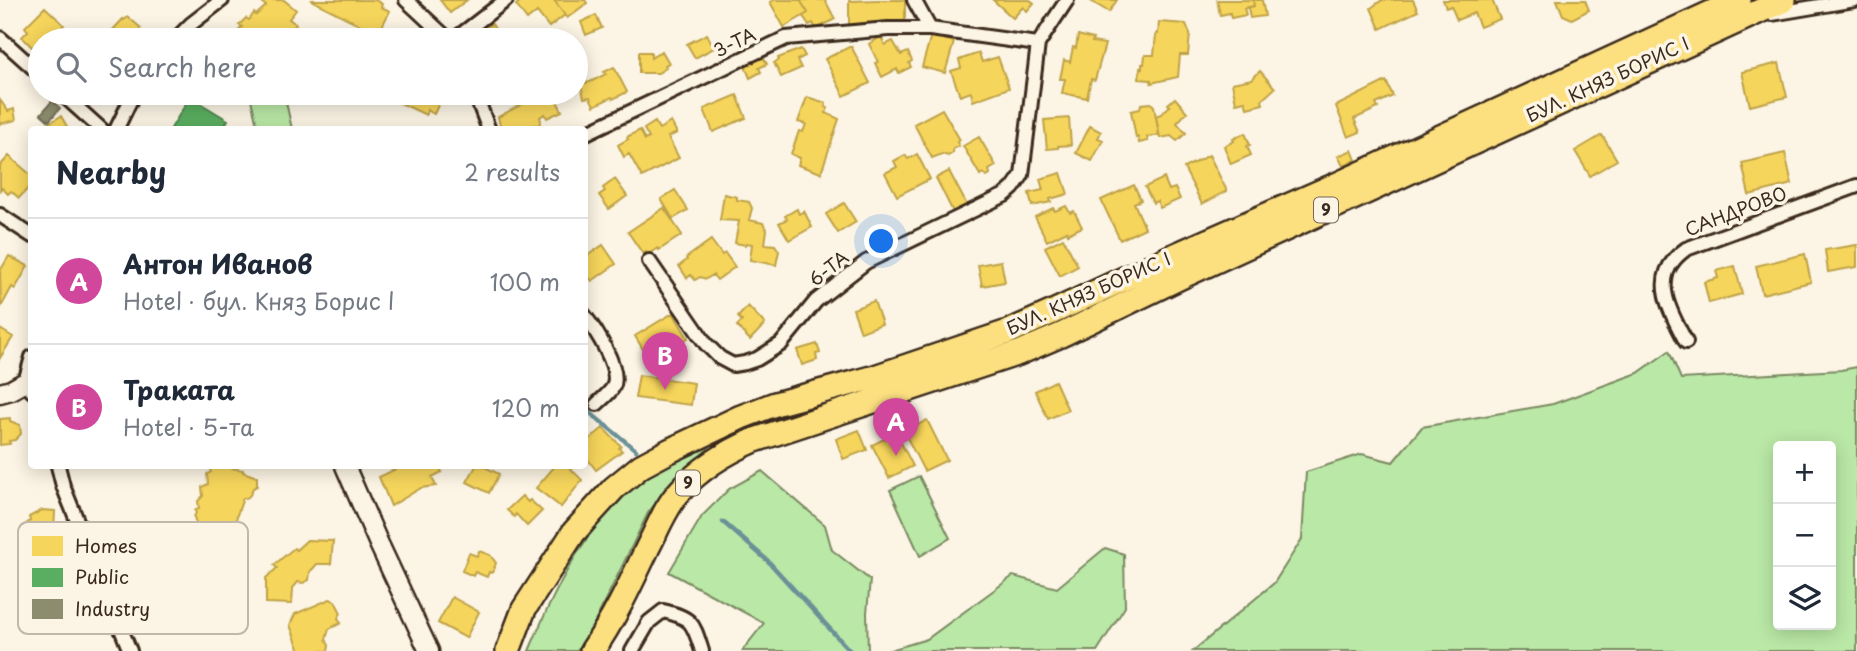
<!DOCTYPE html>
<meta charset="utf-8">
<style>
body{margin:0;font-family:"Playpen Sans",sans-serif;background:#f2f2f3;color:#1f2937}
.controls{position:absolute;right:21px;bottom:21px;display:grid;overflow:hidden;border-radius:7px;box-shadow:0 4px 18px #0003}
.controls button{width:63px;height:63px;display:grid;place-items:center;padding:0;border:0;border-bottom:2px solid #e0e1e3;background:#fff;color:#1f2937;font:35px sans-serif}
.you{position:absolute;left:882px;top:242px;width:24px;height:24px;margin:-18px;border:5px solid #fff;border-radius:50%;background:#1a73e8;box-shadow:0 0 0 10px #1a73e833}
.badge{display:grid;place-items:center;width:46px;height:46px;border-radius:50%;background:#0f766e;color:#fff;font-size:23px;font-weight:700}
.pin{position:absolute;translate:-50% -58px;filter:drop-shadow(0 2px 4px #0008)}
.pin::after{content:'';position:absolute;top:37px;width:24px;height:21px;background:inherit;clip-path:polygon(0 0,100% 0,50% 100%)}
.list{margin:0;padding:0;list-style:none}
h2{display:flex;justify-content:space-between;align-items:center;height:91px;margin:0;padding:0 28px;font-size:30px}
h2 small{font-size:23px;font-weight:400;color:#747a83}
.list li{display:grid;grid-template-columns:46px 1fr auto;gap:21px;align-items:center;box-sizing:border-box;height:126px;padding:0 28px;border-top:2px solid #e0e1e3}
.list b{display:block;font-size:26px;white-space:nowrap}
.list p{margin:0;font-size:23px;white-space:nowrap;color:#747a83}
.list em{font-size:23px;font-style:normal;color:#747a83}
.icon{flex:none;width:38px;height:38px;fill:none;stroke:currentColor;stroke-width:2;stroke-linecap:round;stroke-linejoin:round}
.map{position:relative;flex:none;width:1857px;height:651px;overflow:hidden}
.search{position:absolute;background:#fff;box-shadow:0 4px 18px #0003;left:28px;top:28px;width:560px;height:77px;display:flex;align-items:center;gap:18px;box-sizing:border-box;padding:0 24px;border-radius:38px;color:#747a83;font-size:26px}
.panel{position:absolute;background:#fff;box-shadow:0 4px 18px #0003;left:28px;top:126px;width:560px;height:343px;border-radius:7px}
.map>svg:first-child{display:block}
.green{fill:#bae8a6;stroke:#7a8962;stroke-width:2;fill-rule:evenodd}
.homes{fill:#f6d55c;stroke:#bea249;stroke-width:2}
.public{fill:#5aae61;stroke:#51864d;stroke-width:2}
.industry{fill:#8c8c6e;stroke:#746f56;stroke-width:2}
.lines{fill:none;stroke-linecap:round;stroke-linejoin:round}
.stream{stroke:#6a9197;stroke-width:4.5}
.street-casing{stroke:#3b2a1e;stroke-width:18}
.secondary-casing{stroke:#3b2a1e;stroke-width:23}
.highway-casing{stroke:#3b2a1e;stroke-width:28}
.street{stroke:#fcf5e5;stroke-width:12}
.secondary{stroke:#fcf5e5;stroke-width:18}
.highway{stroke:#fce080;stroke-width:23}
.labels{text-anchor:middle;stroke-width:7;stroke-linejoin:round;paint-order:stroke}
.shield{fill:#fcf5e5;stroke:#75675a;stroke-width:2}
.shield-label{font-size:16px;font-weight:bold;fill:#3b2a1e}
.street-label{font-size:18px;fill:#3b2a1e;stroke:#fcf5e5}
.key{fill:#fcf5e5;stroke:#c2b8a9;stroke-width:2}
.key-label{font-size:19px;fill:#3b2a1e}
</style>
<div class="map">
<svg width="1857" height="651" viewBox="0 0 1857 651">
<rect width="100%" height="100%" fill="#fcf5e5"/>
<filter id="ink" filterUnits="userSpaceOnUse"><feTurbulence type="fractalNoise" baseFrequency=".0143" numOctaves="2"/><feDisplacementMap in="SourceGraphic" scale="14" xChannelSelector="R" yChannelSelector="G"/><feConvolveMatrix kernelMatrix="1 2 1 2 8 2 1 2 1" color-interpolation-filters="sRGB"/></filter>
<g filter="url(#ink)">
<path class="green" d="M279,93h5l8,36h-34l-7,-30z
M1669,351l12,28 160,-9 16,-3v284h-664l81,-68 28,-44 4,-67 56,-18 31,8 29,-35 131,-23 85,-31zM1778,446h53v179h-53z
M709,442l2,3 -11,12 -25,21 -27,35 -56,115 -15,23h-48c29,-70 62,-138 128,-182 16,-11 35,-18 52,-27z
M762,471l63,54 7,25 38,30 -3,33 1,38h-126l22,-28 -95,-51 33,-56 27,-27z
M919,476l31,62 -30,18 -30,-66z
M1105,548l19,6 1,53 -28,44h-210l40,-12 86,-63 44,12z"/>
<path class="homes" d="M261,0h23l12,10 -7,9 7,5 -12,15 -4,-4 -5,5h-44l11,-13 -3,-2 7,-7 3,2 5,-7 2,2 10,-9 -6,-5z
M311,0h64l7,4 -1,3 9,4 -12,23z
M440,0h27l-17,13z
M522,0h32l11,15 -16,12 -12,-15 -10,8 -11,-15z
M554,0h31l2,3 -20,15z
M774,0h26l8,13 -24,14 -14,-25z
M800,0h25l10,19 -19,10 -3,-6 -4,2 -6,-9 5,-3z
M878,0h27v24l-56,1v-24z
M993,0h37l4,3 -7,8 -4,-4 -10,11z
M1089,0h28l-8,12z
M1217,0h36l1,6 -10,2 2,7 -15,3 -1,-5 -10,2z
M1253,0h9l3,16 -15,2 -2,-10 6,-2z
M1382,0h31l5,11 -38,18 -9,-21z
M1443,0h49l8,19 -20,8 -6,-14 -17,7 -6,-14 -5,2z
M1557,0h28l4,10 -17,9 -9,-4z
M45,7l19,18 -13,14 2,1h-13v15l-18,-18 6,-6 -3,-4z
M596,15l6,13 -16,7 -5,-13z
M128,17l13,11 -5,4 3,3 -5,5h-19l-6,-6 14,-15 1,1z
M1159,22l27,2 4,10 -2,21h-8l-2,22 -27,6v-3l-12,-1 1,-11h2v-4h2l1,-9h9l2,-21h2z
M492,24l10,16h-25l-1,-2 2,-1 -1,-3z
M707,34l7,14 -19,10 -8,-14z
M931,35l23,7 -9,31 -23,-6z
M1078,35l15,4 -1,3 13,2 -10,36 -4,-1 -4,19 -25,-5 3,-14h-5l4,-19 6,2 3,-15 3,1z
M881,37l4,8 8,-4 8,14 7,-3 4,9 -3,2 2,4 -12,6 -2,-4 -15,8 -7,-14 3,-1 -9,-18z
M851,46l19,37 -26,13 -19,-37z
M801,49l4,7 -8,4 4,8 -20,9 -7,-14 5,-3 -1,-2z
M662,51l7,12 -4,2 1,3 -8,5h-19v-21h12v6z
M979,53l3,9 16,-5 11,31 -36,13 -2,-9 -11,4 -9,-25 10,-3 -2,-8z
M763,57l4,7 -8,4 2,4 -11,6 -5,-12z
M1779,63l8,34 -37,9 -8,-34z
M614,67l13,25 -14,7 -1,-2 -18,9 -4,-9 -6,1 -3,-14 9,-2 16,-8 -2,-2z
M1260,71l15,17 -13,12 1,4 -16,4 -2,-7 -9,2 -4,-20 20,-4z
M1386,81l7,15 -17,8 2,4 -24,11 6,13 -12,5 -12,-31z
M379,93h69l-4,7 -3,-1 -7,15 -7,-4 -1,5z
M531,93h22l9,18 -15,7 -2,-4 -5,3 1,4 -2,4h-6l-8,5h-24l-3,-13 32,-17 -2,-5z
M737,95l9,23 -33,14 -9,-23z
M807,97l19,6 -1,4 3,1 -2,5 13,6 -18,54 -23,-8 2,-7 -9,-4 8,-23 4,1 3,-8 -8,-2z
M1175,98l12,14 -10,11 9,10 -9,8 -6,-5 -11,2 -4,-22 5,-2 9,-8 -2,-2z
M0,100l8,11 6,-2 2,11 -16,4z
M1151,103l3,3 5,29 -12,2 1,4 -9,2 -1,-6 -2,1 -5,-27 9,-2 1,-5z
M942,109l18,31 -3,2 2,4 -6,3v4l-5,3 -6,-2 -10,4 -18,-34z
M61,116l8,14h-32z
M1069,118l2,27 -13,1v2l-11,1 -3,-29z
M655,122l4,7 12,-7 6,11 -9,4 11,21 -37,19 -13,-23 -5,3 -6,-12 10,-6 -1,-2 13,-7 5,10 4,-2 -5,-9z
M1090,126l11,6 -3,6 5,2 -11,21 -16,-8z
M1245,133l5,12 -3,1 4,9 -20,9 -7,-18 10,-5 -1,-2z
M1602,135l15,25 -27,16 -15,-25z
M979,137l17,29 -7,4 1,4 -3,2 -4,-3 -3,2 -17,-29z
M1352,150l4,10 -13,6 -5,-10z
M1785,153l7,31 -43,11 -7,-32z
M917,154l13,25 -33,17 -12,-23 12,-6 -3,-6 11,-6 3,4z
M1209,155l18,36 -25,13 -18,-36z
M9,156l23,20v8l-13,14 -8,-7 -3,3 -6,-6 -2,2v-24z
M949,171l18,34 -14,7 -17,-34z
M1061,173l7,21 -18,5 1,3 -19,4 -3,-13 14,-3 -3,-11z
M1164,178l5,12 6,-2 5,11 -20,9 -3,-7 -4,2 -8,-16z
M615,179l12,17 -18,13 -10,-14 6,-4 -2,-3z
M1134,185l7,15 -7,3 11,25 -25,12 -19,-40z
M675,190l13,20 -15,9 -12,-20z
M724,194l13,3v3l12,2 3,6 -3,12 14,3 4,7 -2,14 10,1 4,6 -3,14 -26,-5 2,-16 -6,-1v2l-11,-2 4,-22 -19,-1z
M844,203l12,19 -18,11 -12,-19z
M1066,206l4,7 4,-2 8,16 -14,7 -1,-3 -20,10 -12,-24 18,-9 2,3z
M664,208l18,27 -23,15 -1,-2 -11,7 -1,-3 -3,2 -15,-22z
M797,209l2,5 5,-3 8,16 -23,13 -10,-17 8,-4 -2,-3z
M1063,238l15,28 -18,10 -15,-29z
M711,240l11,15 3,-2 10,14 -18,13 -4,-5 -7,4 -6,-2 -5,3 -4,-5 -4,3 -8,-12 8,-6 -1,-2z
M603,245l13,19 -24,17 -8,-10v-13z
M1857,245v22l-29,5 -3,-22z
M1805,254l6,28 -49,12 -6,-28z
M9,256l19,10 -13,23 -3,-2 -11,20 -1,-36z
M1001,261l4,21 -23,4 -4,-21z
M1735,266l7,28 -33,9 -5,-21 14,-4 -2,-7z
M874,301l8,23 -21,8 -8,-23z
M748,306l17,18 -15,16 -13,-14 5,-5 -4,-4z
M673,313l15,25 -38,23 -15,-25z
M0,329l13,8 -13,21z
M817,344l3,9 -4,1 1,6 -15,5 -5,-15z
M639,375l55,8 -3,22 -56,-7z
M1055,381l13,29 -20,9 -13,-28z
M10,418v3l10,4 1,9 -6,6 -6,1 1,3 -10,1v-26z
M927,420l20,40 -23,11 -20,-39z
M603,428l18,18 -2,2 3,3 -26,19 -12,-16v-10z
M859,430l8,20 -24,9 -7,-20z
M896,433l17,33 -24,12 -17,-33z
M216,466h14l1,2 12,2v2l14,5v9l-4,2 -3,7 -3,3h-4l-6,17 -1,7 -7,13 -6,2 -17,-7 -1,3 -7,-3 -4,-13 2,-4 -1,-3 4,-1 -1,-8 5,-5 -1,-9 6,-3 -1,-10 4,-2 -2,-4z
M402,466h37l3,6 -10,5 4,9 -15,2 -30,18 -12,-29z
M476,466h7l16,8 -10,19 -22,-11z
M555,466h13l14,14 -21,27 -25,-19z
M522,496l6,6 2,-2 12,11 -15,15 -11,-12 -2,3 -7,-7z
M42,510l13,1 -1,21 -26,17 -8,-14 2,-8 8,-6 -1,-4z
M307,540l26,1 -2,23h-14l-7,8 -1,8 -6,3 -5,-1 -5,6 -1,16 -26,-1v-25l11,-10 -3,-3 20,-17 2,2z
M479,551l11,4 6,8 -4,10 -3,-1 -2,5 -12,-5 -2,4 -11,-5 7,-18 8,3z
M452,597l27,15 -13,26 -28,-15z
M330,599l5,2 6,12 -3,5 3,5 -12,6 -3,10 3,7 -1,5h-28l-10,-26 5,-11z"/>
<path class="public" d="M190,97l38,23 -6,10h-52z"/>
<path class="industry" d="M52,101l8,7 -11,13 -8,-7z"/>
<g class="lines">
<path class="stream" d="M584,408l52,42
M723,522l45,39 82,90"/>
<g class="street-casing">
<path id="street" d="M406,0l43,40
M914,0l16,29
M1772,14l83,-14
M0,38l40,36
M175,40l16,-16 31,-24
M454,40l52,-40
M61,93l41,37
M475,93l14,37
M116,130l18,-37
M584,134l202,-96 102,-9h42l108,15
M0,215l32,21
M649,261l57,83 14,14 13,7 12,-2 12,-4 24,-15 35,-43 50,-39 139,-67 8,-7 9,-13 16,-131 29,-44
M584,315c11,14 38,55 29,72 -3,6 -11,12 -16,17
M1686,342c-12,-24 -34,-57 -12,-82 3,-4 8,-8 12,-11l171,-63
M32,357l-7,25 7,9
M58,466l5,20 67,165
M632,651l17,-29 14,-11c30,7 30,12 39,40"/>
</g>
<g class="secondary-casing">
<path id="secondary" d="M0,393l11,-3 21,-12
M345,466l34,78 50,107"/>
</g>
<g class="highway-casing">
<path id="highway" d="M508,651l16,-42 50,-77 40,-44 27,-22 28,-15 72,-34 34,-13 100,-27 133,-45 45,-20 118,-55 167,-73 401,-184
M592,651c23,-33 39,-68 56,-104 10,-19 18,-41 32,-56 20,-23 47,-39 75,-51l264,-87 42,-18 122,-59 601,-276"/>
</g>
<use href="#street" class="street"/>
<use href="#secondary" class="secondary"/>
<use href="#highway" class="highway"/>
</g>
</g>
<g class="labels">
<g class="shield">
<rect x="1314" y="197.5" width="24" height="25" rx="5"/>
<rect x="676" y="470.5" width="24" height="25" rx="5"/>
</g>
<g class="shield-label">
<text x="1326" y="216">9</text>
<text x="688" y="489">9</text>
</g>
<g class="street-label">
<text transform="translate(735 43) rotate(-25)" y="6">3-ТА</text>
<text transform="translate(1608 80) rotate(-25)" y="6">БУЛ. КНЯЗ БОРИС I</text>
<text transform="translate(1736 212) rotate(-21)" y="6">САНДРОВО</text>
<text transform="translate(829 269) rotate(-38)" y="6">6-ТА</text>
<text transform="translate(1089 294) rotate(-24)" y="6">БУЛ. КНЯЗ БОРИС I</text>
</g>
</g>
<rect x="18" y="522" width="230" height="112" rx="10" class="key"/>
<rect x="32" y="536" width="31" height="20" fill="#f6d55c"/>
<rect x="32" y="568" width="31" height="19" fill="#5aae61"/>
<rect x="32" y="599" width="31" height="20" fill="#8c8c6e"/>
<g class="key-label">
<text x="75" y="553">Homes</text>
<text x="75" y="584">Public</text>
<text x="75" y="616">Industry</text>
</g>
</svg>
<div class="controls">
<button>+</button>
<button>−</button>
<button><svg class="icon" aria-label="layers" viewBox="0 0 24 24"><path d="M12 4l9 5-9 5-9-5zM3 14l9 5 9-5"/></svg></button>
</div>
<div class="you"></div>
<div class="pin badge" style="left:896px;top:456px;background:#d1479c">A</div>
<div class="pin badge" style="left:665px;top:390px;background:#d1479c">B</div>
<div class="search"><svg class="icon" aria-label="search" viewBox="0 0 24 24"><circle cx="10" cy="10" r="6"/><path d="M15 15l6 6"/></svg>Search here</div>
<section class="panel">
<h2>Nearby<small>2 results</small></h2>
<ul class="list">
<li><span class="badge" style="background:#d1479c">A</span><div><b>Антон Иванов</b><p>Hotel · бул. Княз Борис I</p></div><em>100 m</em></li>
<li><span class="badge" style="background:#d1479c">B</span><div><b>Траката</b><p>Hotel · 5-та</p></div><em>120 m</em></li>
</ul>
</section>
</div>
